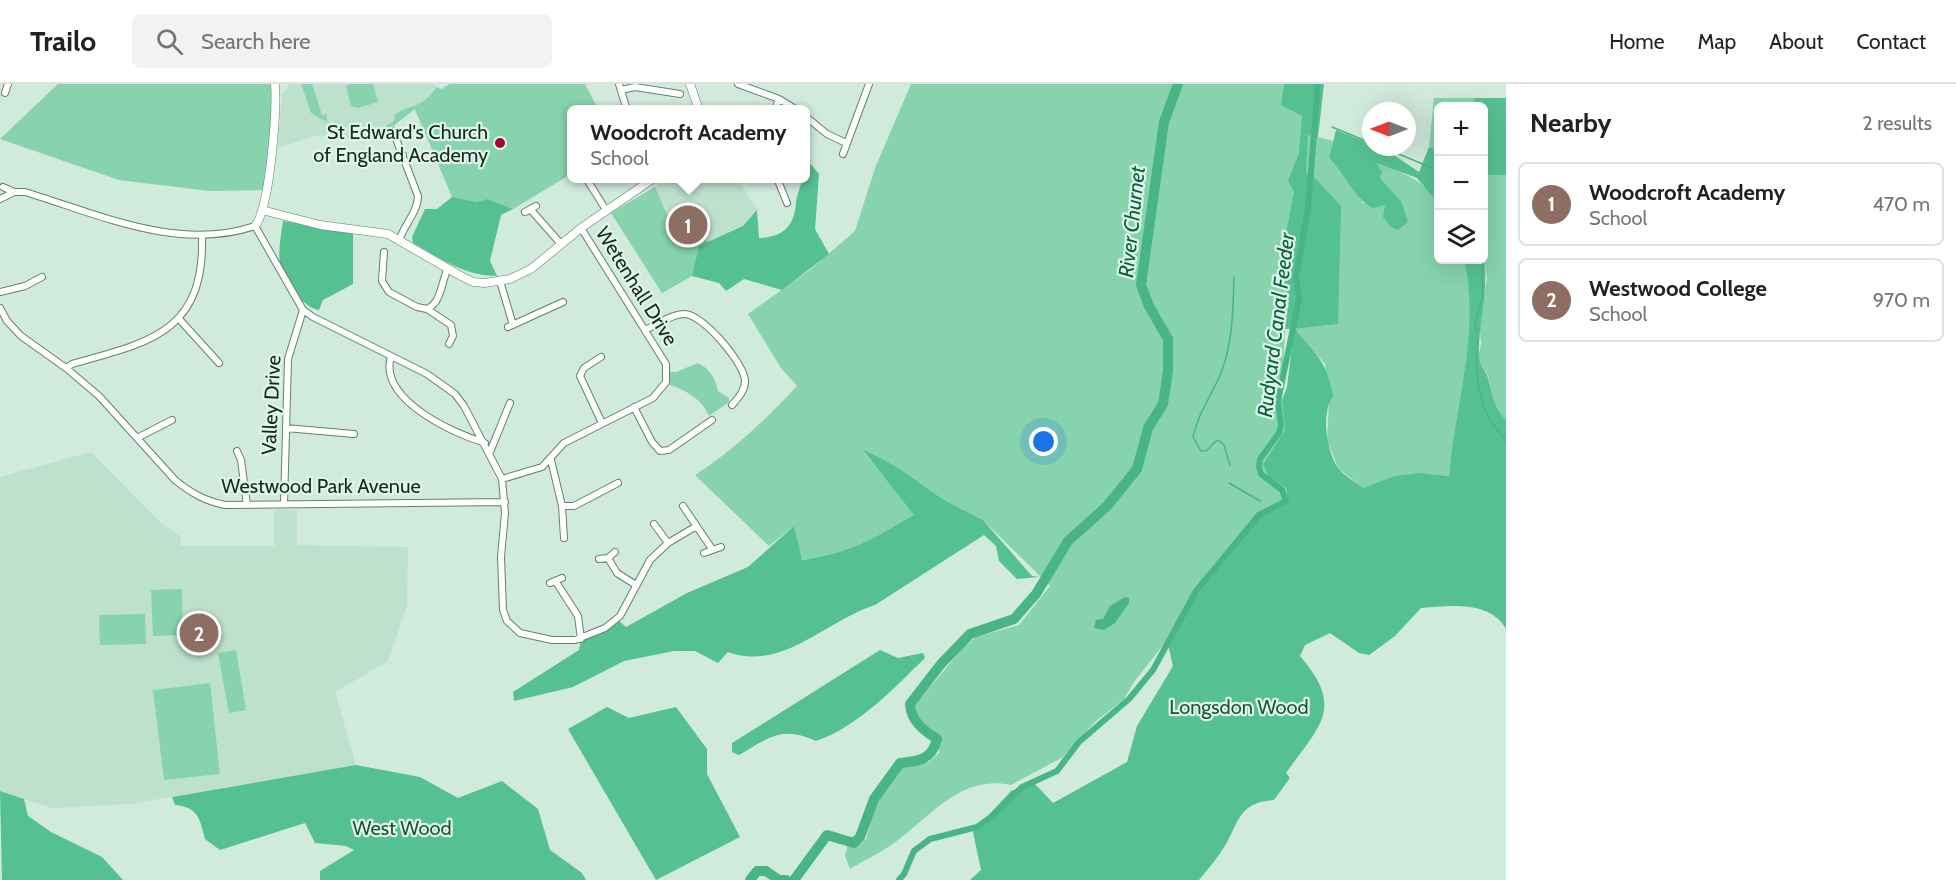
<!DOCTYPE html>
<meta charset="utf-8">
<style>
body{margin:0;font-family:Cabin,sans-serif;background:#f2f2f2;color:#202124}
.controls{position:absolute;right:18px;top:18px;display:grid;overflow:hidden;border-radius:9px;box-shadow:0 6px 24px #0002}
.controls button{width:54px;height:54px;display:grid;place-items:center;padding:0;border:0;border-bottom:2px solid #e0e0e0;background:#fff;color:#202124;font:30px sans-serif}
.compass{position:absolute;left:1362px;top:18px;width:54px;height:54px;border-radius:50%;background:#fff;box-shadow:0 6px 24px #0002;rotate:270deg}
.you{position:absolute;left:1044px;top:358px;width:21px;height:21px;margin:-15px;border:4px solid #fff;border-radius:50%;background:#1a73e8;box-shadow:0 0 0 9px #1a73e833}
.badge{display:grid;place-items:center;width:39px;height:39px;border-radius:50%;background:#a1023b;color:#fff;font-size:20px;font-weight:700}
.pin{position:absolute;translate:-50% -50%;border:3px solid #fff;box-shadow:0 2px 6px #0006}
.popup{position:absolute;left:567px;top:21px;width:243px;height:78px;box-sizing:border-box;display:grid;place-content:center;border-radius:9px;background:#fff;filter:drop-shadow(0 2px 4px #0005);font-size:20px;white-space:nowrap;color:#757577}
.popup b{font-size:22px;color:#202124}
.popup::after{content:'';position:absolute;left:50%;top:100%;margin-left:-12px;border:12px solid transparent;border-top-color:#fff}
.list{margin:0;padding:0;list-style:none}
h2{display:flex;justify-content:space-between;align-items:center;height:78px;margin:0;padding:0 24px;font-size:26px}
h2 small{font-size:20px;font-weight:400;color:#757577}
.list li{display:grid;grid-template-columns:39px 1fr auto;gap:18px;align-items:center;box-sizing:border-box;height:84px;margin:0 12px 12px;padding:0 12px;border:2px solid #e0e0e0;border-radius:9px}
.list b{display:block;font-size:22px;white-space:nowrap}
.list p{margin:0;font-size:20px;white-space:nowrap;color:#757577}
.list em{font-size:20px;font-style:normal;color:#757577}
.icon{flex:none;width:33px;height:33px;fill:none;stroke:currentColor;stroke-width:2;stroke-linecap:round;stroke-linejoin:round}
.map{position:relative;flex:none;width:1506px;height:796px;overflow:hidden}
header{display:flex;align-items:center;gap:36px;box-sizing:border-box;height:84px;padding:0 30px;background:#fff;border-bottom:2px solid #e0e0e0}
header strong{font-size:28px}
nav{display:flex;gap:33px;margin-inline-start:auto;font-size:21px}
.search{width:420px;height:54px;background:#f2f2f2;display:flex;align-items:center;gap:15px;box-sizing:border-box;padding:0 21px;border-radius:9px;color:#757577;font-size:22px}
main{display:flex}
aside{flex:1;background:#fff}
.map>svg:first-child{display:block}
.built{fill:#bee1ce}
.green{fill:#86d3ad}
.forest{fill:#55c090}
.water{fill:#49b586}
.lines{fill:none;stroke-linecap:round;stroke-linejoin:round}
.stream{stroke:#49b586;stroke-width:1.5}
.canal{stroke:#49b586;stroke-width:6}
.river{stroke:#49b586;stroke-width:10}
.minor-casing{stroke:#677f72;stroke-width:8}
.tertiary-casing{stroke:#677f72;stroke-width:9}
.minor{stroke:#fff;stroke-width:6}
.tertiary{stroke:#fff;stroke-width:8}
.poi-dot{fill:#a1023b;stroke:#ddf8e9;stroke-width:2}
.labels{text-anchor:middle;stroke-width:4.5;stroke-linejoin:round;paint-order:stroke}
.poi-label{font-size:20px;fill:#1c2620;stroke:#ddf8e9;text-anchor:end}
.street-label{font-size:20px;fill:#1c2620;stroke:#ddf8e9}
.park-label{font-size:20px;fill:#224f3a;stroke:#ddf8e9}
.water-label{font-size:21px;font-style:italic;fill:#0c6041;stroke:#ddf8e9}
</style>
<header>
<strong>Trailo</strong>
<div class="search"><svg class="icon" aria-label="search" viewBox="0 0 24 24"><circle cx="10" cy="10" r="6"/><path d="M15 15l6 6"/></svg>Search here</div>
<nav><a>Home</a><a>Map</a><a>About</a><a>Contact</a></nav>
</header>
<main>
<div class="map">
<svg width="1506" height="796" viewBox="0 0 1506 796">
<rect width="100%" height="100%" fill="#d0eadc"/>
<path class="built" d="M288,0h145l8,5 9,-5h135l13,25 -27,1v64l-58,35 -66,-27 -33,-73 -22,18 -23,8 -31,3 -20,-3 -40,13 4,-55 6,-4z
M667,95h40l4,3 4,-3h23l19,31 2,28 -97,55 -51,-80z
M91,368l69,70 20,14 1,10h93v-36h23v35l111,2 -1,58 -19,56 -53,31 21,73 -226,39 -78,4 -52,-17v-314z"/>
<path class="green" d="M58,0h217l-10,106 -56,1 -90,-11 -119,-41z
M301,0h11l10,31 5,-1v8l-16,-9z
M351,0h22l5,18 -20,6 -7,-2 -5,-20z
M450,0h135l13,25 -27,1v64l-58,35 -26,-10 -11,3 -24,-5 -37,-88 -23,18 -22,8 24,-14 1,-7c20,-11 25,-5 42,-27l4,2z
M911,0h373l-2,21 26,14v15l25,7 -4,17c14,13 24,28 34,45l22,1v4l16,-7 -21,-23 -5,-16c28,12 47,15 63,41v57h26c18,71 -9,144 -15,216 -35,-4 -53,0 -86,12l-25,-20 -11,-28 2,-38 -4,-38 -31,-35 44,-5 -49,-21 -4,26 -3,71 3,30 -22,34 5,12 19,13v16l-103,105 -17,30 -33,42 -10,17 -29,23 -32,35 -52,28c-50,-11 -81,32 -117,58 -13,10 -30,17 -44,26l-5,-13 3,-12h12l6,-5 10,-35 24,-37 29,-5 10,-9 1,-13 -24,-26 -1,-9 47,-56 14,-12 43,-12 31,-39 -67,-66 -39,-20 -47,-33 -34,-16 52,64c-42,24 -65,38 -114,45l-7,-34 -25,20 -74,-71c39,-25 70,-55 102,-89l-16,-18 -33,-54 63,-45 44,-38 20,-63z
M1434,14h40l2,8h-38v52l-3,-9 -6,-2z
M1484,79l4,12h18v245l-10,-10 -8,-34 -10,-18 3,-14 -2,-24 8,-41 -3,-21z
M655,103l12,28 3,-1 16,28 5,-3 19,2 -11,6 -7,29 -30,17 -51,-80z
M698,279c12,6 17,15 20,28l11,7v4l-20,14c-7,-18 -26,-27 -44,-33l3,-11h8z
M182,505l1,46 -30,1 -2,-46z
M145,530l1,30 -46,1 -1,-30z
M236,566l10,60 -17,3 -11,-60z
M210,599l10,91 -56,6 -11,-90z"/>
<path class="forest" d="M1284,0h40l-6,53 -10,-2 -2,39 7,2 28,30 -3,118 -43,5c21,26 32,32 38,67 -12,17 -7,54 5,72 5,7 18,14 25,20l32,-12 25,-3 29,3c6,-72 32,-145 15,-216l20,-2c5,33 -6,65 -5,98 0,8 7,15 9,22 5,17 5,29 18,42v209c-16,-29 -57,-23 -85,-21l-26,28 -26,19 -10,-2 -29,-20 -25,12 -5,11c45,52 20,69 -14,117l4,5 -16,22c-37,2 -35,24 -51,49 -7,11 -16,21 -24,31h-229l11,-10 -8,-38 38,-41 23,-8 19,20 74,-41 10,-36 36,-60 -6,-26 17,-30 77,-94 26,-12v-15l-19,-13 -5,-12 22,-34 -3,-30 5,-13 7,-58h-9l4,-26 -8,-43 13,-68 -6,-11 11,-28 3,-37 -21,-11z
M1474,14h32v77h-19l-3,-12v-57h-8z
M1336,46l35,14v3l17,4 31,21 10,-25 6,2 3,9v45l-21,-25 -41,-15 6,9 -2,6 21,23 7,21 -10,8 -7,-3 -8,-10 2,-12 -12,3c-20,-10 -28,-35 -44,-50z
M809,78l10,12 -4,55 14,25 -47,36 -38,-11 -18,12 -7,-8 -27,-7 7,-30 44,-20 14,-16 2,28c24,-1 35,-11 37,-35 1,-13 10,-28 13,-41z
M452,113l24,5 11,-3 26,10 -12,6 -11,46 7,15c-32,0 -56,-17 -84,-33l-1,-6 13,-28h12z
M283,137l70,12v51l-30,16 -4,10c-16,-3 -33,-26 -38,-41 -4,-15 0,-33 2,-48z
M862,365l35,18 47,33 39,20 49,56 7,1 -22,2 -18,-18 -3,-15 -12,-11 -109,70c-48,15 -93,67 -147,47l-10,11 -23,-12h-21l-50,10 -51,26 -59,14 -1,-9 66,-42 2,-11 36,-20 9,8 61,-34 61,-26 46,-41 8,34c48,-7 71,-21 112,-45z
M880,566l18,8 25,-5 2,5c-32,31 -66,68 -109,83 -35,-16 -47,-3 -77,14l-7,-3v-9z
M607,623l22,11 47,-11 31,42v25l33,63 -84,43 -88,-151z
M356,681l64,12 38,21 44,-17 36,28 12,41 32,23 4,7h-266v-9l34,-21 -8,-4 -31,-3 -10,-20 -85,27 -15,-11c-5,-20 -7,-32 -30,-34l-3,-8z
M0,707l24,8 4,17 23,16 51,25 21,23h-121z"/>
<path class="water" d="M1125,513l4,1v5l-14,20 -11,7 -10,-2 2,-8 7,-1 7,-13z"/>
<g class="lines">
<path class="stream" d="M1332,43l39,16
M1382,63l55,23
M1478,261l-3,-24 8,-23 -1,-38
M1477,264c-2,23 2,55 15,75 5,7 10,11 14,19
M1230,381l-6,-20 -4,-4h-4l-10,10h-5l-8,-14c5,-24 19,-42 28,-64 12,-31 12,-63 13,-96
M1229,399l31,18"/>
<path class="canal" d="M899,796l5,-6 10,-23 16,-12 47,-12 14,-10 31,-30 35,-16 22,-29 50,-43 24,-29 43,-79 63,-76 27,-14 -4,-11 -21,-16 -2,-7 1,-8 19,-26 2,-8 -3,-24 21,-102 -3,-22 12,-69 10,-124"/>
<path class="river" d="M750,796l7,-9h9l13,9h7
M794,796l33,-45 27,8 6,-6 14,-38 26,-36c19,-2 32,-3 37,-24 -14,-9 -26,-18 -27,-35l31,-40 29,-30 44,-15 22,-25 32,-53 39,-35 30,-37 11,-41 15,-24 5,-33v-32l-19,-33 -8,-21 23,-163 14,-38"/>
<g class="minor-casing">
<path id="minor" d="M619,0l8,26
M738,0l41,15 18,11
M621,6l14,-3 45,7
M5,9l3,-9
M775,26l4,-11
M805,32l22,18 19,9
M393,47l25,65c0,15 -13,28 -18,42
M843,70l26,-70
M376,75l27,-4
M586,94l20,32
M777,94l10,25
M3,103l11,5
M0,115l14,-7h11c73,22 153,60 230,34l48,84 10,7 114,57 28,20 9,12 38,73 3,34 -4,44 2,53 4,11 13,12 32,7h23l30,-12 15,-12 30,-56 18,-17 27,-16
M531,126l30,34
M525,128l11,-6
M384,168l-2,29 7,11 28,15 10,2 24,16 2,11 -4,8
M500,197l13,44
M0,208l25,-6 17,-9
M0,224l7,13 14,15 45,32 33,28 76,84c16,13 30,21 50,25l280,-3
M427,225c15,-7 14,-27 21,-41
M180,236l39,43
M508,243l55,-25
M645,246c11,-5 27,-16 39,-16 18,-1 61,50 61,67 0,10 -7,17 -13,24
M391,272c-13,43 61,77 94,87
M601,273l-17,11 -4,8 22,47
M66,284l6,-4c79,-22 133,-32 130,-129
M634,323l18,35 8,9 9,-1 43,-30
M286,344l68,6
M137,354l35,-18
M237,367l4,9 6,45
M490,368l20,-49
M551,376l11,46 2,32
M502,395l40,-12 22,-24 89,-45 13,-16v-18l-85,-136
M284,420l4,-145 15,-49
M562,422h12l44,-23
M683,422l29,43
M654,440l14,19
M704,469l17,-6
M608,474l9,15 19,12
M599,475l9,-1 7,-6
M556,498l22,34 3,23
M550,499l12,-5"/>
</g>
<g class="tertiary-casing">
<path id="tertiary" d="M690,0l9,26
M262,126l58,15 68,9 71,41 14,7 12,1 25,-4 21,-10 50,-41 73,-50
M255,142c15,-18 22,-116 20,-142"/>
</g>
<use href="#minor" class="minor"/>
<use href="#tertiary" class="tertiary"/>
</g>
<circle class="poi-dot" cx="500" cy="59" r="6"/>
<g class="labels">
<g class="poi-label">
<text x="488" y="55">St Edward's Church<tspan x="488" dy="23">of England Academy</tspan></text>
</g>
<g class="street-label">
<text transform="translate(637 202) rotate(58)" y="7">Wetenhall Drive</text>
<text transform="translate(271 321) rotate(-87)" y="7">Valley Drive</text>
<text x="321" y="409">Westwood Park Avenue</text>
</g>
<g class="park-label">
<text x="1239" y="630">Longsdon Wood</text>
<text x="402" y="751">West Wood</text>
</g>
<g class="water-label">
<text transform="translate(1132 138) rotate(-84)" y="7">River Churnet</text>
<text transform="translate(1276 241) rotate(-83)" y="7">Rudyard Canal Feeder</text>
</g>
</g>
</svg>
<div class="controls">
<button>+</button>
<button>−</button>
<button><svg class="icon" aria-label="layers" viewBox="0 0 24 24"><path d="M12 4l9 5-9 5-9-5zM3 14l9 5 9-5"/></svg></button>
</div>
<svg class="compass" viewBox="-18 -18 36 36"><path d="M0-13l5 13h-10z" fill="#e53935"/><path d="M0 13l5-13h-10z" fill="#757577"/></svg>
<div class="you"></div>
<div class="pin badge" style="left:688px;top:141px;background:#8d6e63">1</div>
<div class="popup"><b>Woodcroft Academy</b>School</div>
<div class="pin badge" style="left:199px;top:549px;background:#8d6e63">2</div>
</div>
<aside>
<h2>Nearby<small>2 results</small></h2>
<ul class="list">
<li><span class="badge" style="background:#8d6e63">1</span><div><b>Woodcroft Academy</b><p>School</p></div><em>470 m</em></li>
<li><span class="badge" style="background:#8d6e63">2</span><div><b>Westwood College</b><p>School</p></div><em>970 m</em></li>
</ul>
</aside>
</main>
